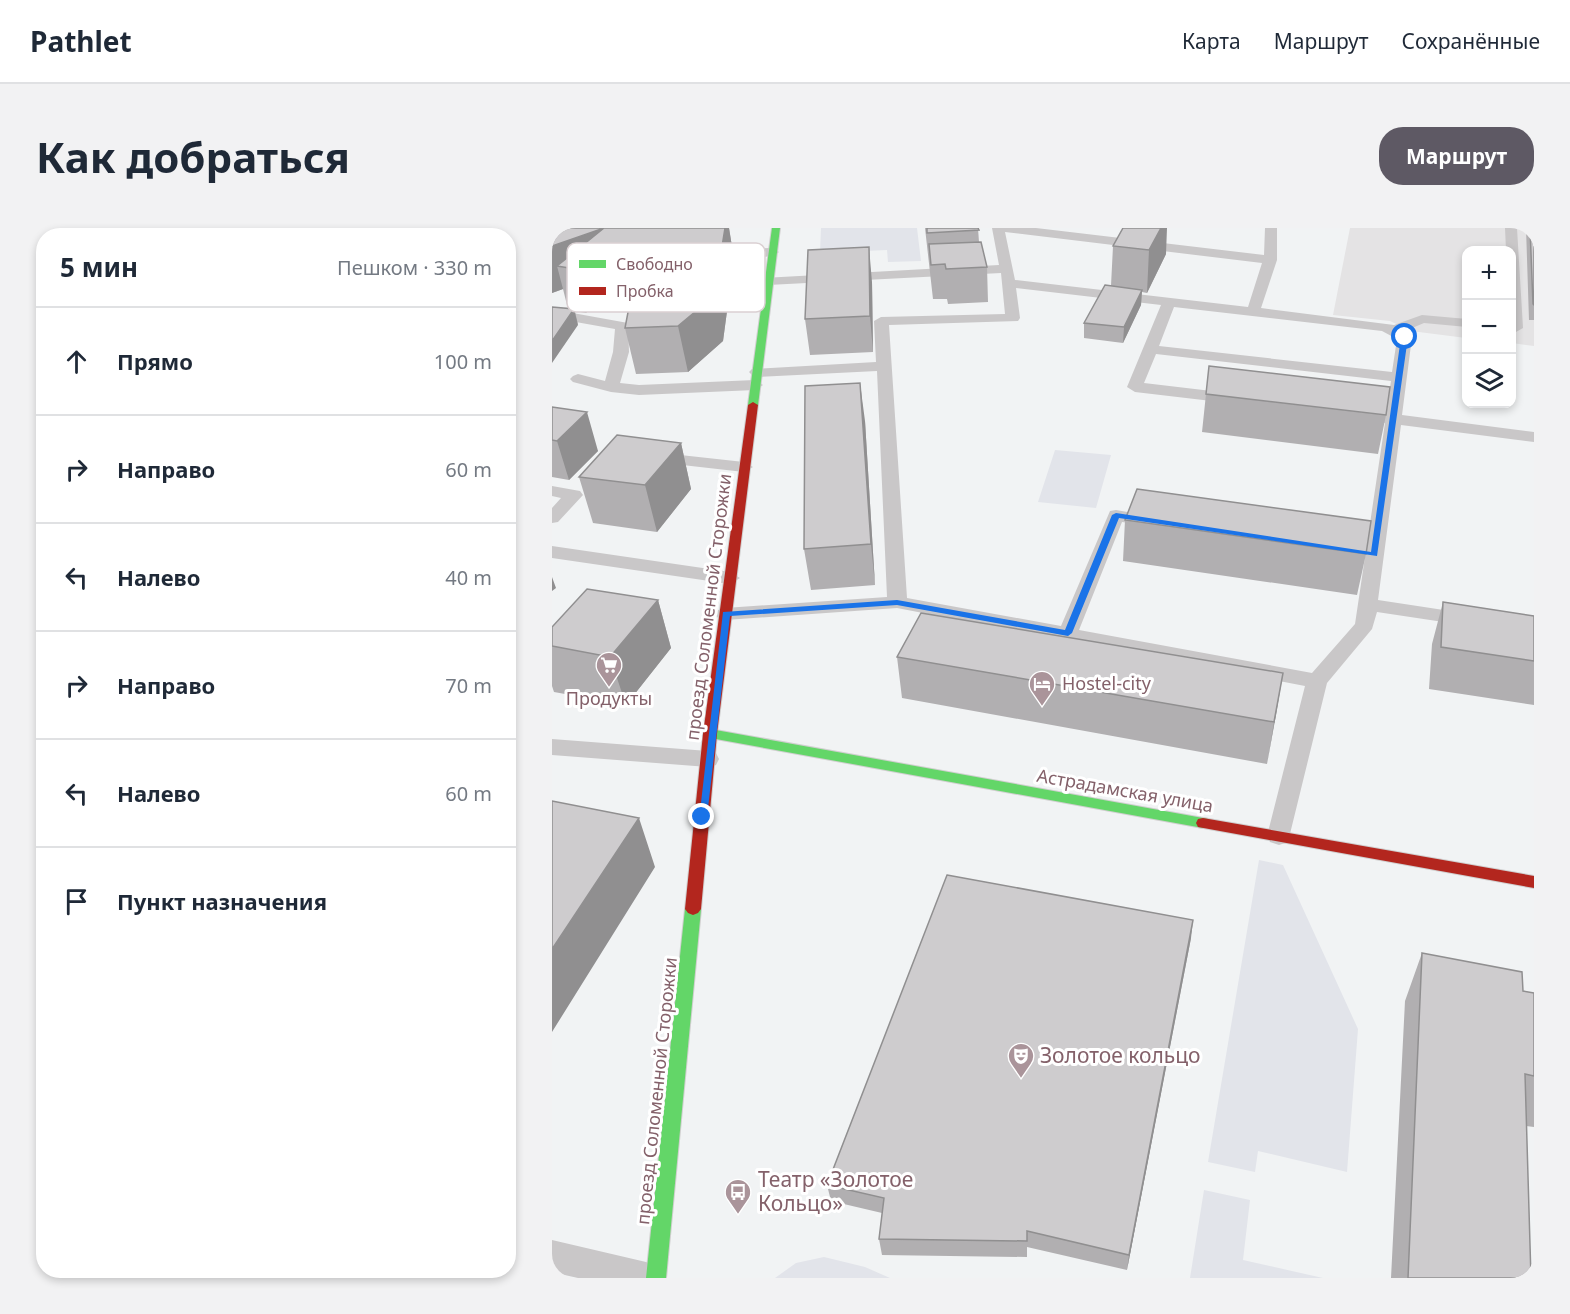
<!DOCTYPE html>
<html lang="ru">
<meta charset="utf-8">
<style>
body{margin:0;font-family:"Noto Sans",sans-serif;background:#f2f2f3;color:#1f2937}
.controls{position:absolute;right:18px;top:18px;display:grid;overflow:hidden;border-radius:12px;box-shadow:0 3px 9px #0003}
.controls button{width:54px;height:54px;display:grid;place-items:center;padding:0;border:0;border-bottom:2px solid #e0e1e3;background:#fff;color:#1f2937;font:30px sans-serif}
.stop{position:absolute;width:18px;height:18px;margin:-14px;border:4px solid #1a73e8;border-radius:50%;background:#fff}
.stop.end{background:#1a73e8;border-color:#fff;box-shadow:0 2px 6px #0008}
.list{margin:0;padding:0;list-style:none}
h2{display:flex;justify-content:space-between;align-items:center;height:78px;margin:0;padding:0 24px;font-size:26px}
h2 small{font-size:20px;font-weight:400;color:#747a83}
.list li{display:grid;grid-template-columns:39px 1fr auto;gap:18px;align-items:center;box-sizing:border-box;height:108px;padding:0 24px;border-top:2px solid #e0e1e3}
.list b{display:block;font-size:22px;white-space:nowrap}
.list em{font-size:20px;font-style:normal;color:#747a83}
.icon{flex:none;width:33px;height:33px;fill:none;stroke:currentColor;stroke-width:2;stroke-linecap:round;stroke-linejoin:round}
.map{position:relative;flex:none;width:982px;height:1050px;overflow:hidden;border-radius:24px}
header{display:flex;align-items:center;gap:36px;box-sizing:border-box;height:84px;padding:0 30px;background:#fff;border-bottom:2px solid #e0e1e3}
header strong{font-size:28px}
nav{display:flex;gap:33px;margin-inline-start:auto;font-size:21px}
.intro{display:flex;align-items:center;justify-content:space-between;box-sizing:border-box;height:144px;padding:0 36px}
h1{margin:0;font-size:42px}
.button{padding:15px 27px;border-radius:24px;background:#5e5964;color:#fff;font-size:21px;font-weight:700}
main{display:flex;gap:36px;padding:0 36px}
aside{flex:1;background:#fff;border-radius:24px;box-shadow:0 3px 9px #0003}
.map>svg:first-child{display:block}
.built{fill:#e4e3e4}
.green{fill:#e2e4ea}
.lines{fill:none;stroke-linecap:round;stroke-linejoin:round}
.fast-casing{stroke:#d0cfcf;stroke-width:2}
.jam-casing{stroke:#d0cfcf;stroke-width:2}
.lane{fill:#c9c7c8;fill-rule:evenodd}
.fast{fill:#63d668;fill-rule:evenodd}
.jam{fill:#b3261e;fill-rule:evenodd}
.wall{fill:#b1afb1}
.shaded-wall{fill:#908f90}
.building{fill:#ceccce;stroke:#908f90;stroke-width:1.5}
.route{fill:#1a73e8}
.labels{text-anchor:middle;stroke-width:6;stroke-linejoin:round;paint-order:stroke}
.street-label{font-size:18px;fill:#84616a;stroke:#fff}
.poi-label{font-size:18px;fill:#84616a;stroke:#fff;text-anchor:start}
.near-poi-label{font-size:21px;fill:#84616a;stroke:#fff;text-anchor:start}
.key{fill:#fff;stroke:#dad0d2;stroke-width:1.5}
.key-label{font-size:16px;fill:#84616a}
</style>
<header>
<strong>Pathlet</strong>
<nav><a>Карта</a><a>Маршрут</a><a>Сохранённые</a></nav>
</header>
<div class="intro"><h1>Как добраться</h1><a class="button">Маршрут</a></div>
<main>
<aside>
<h2>5 мин<small>Пешком · 330 m</small></h2>
<ul class="list">
<li><svg class="icon" aria-label="ahead" viewBox="0 0 24 24"><path d="M12 20V5M6 11l6-6 6 6"/></svg><div><b>Прямо</b></div><em>100 m</em></li>
<li><svg class="icon" aria-label="right" viewBox="0 0 24 24"><path d="M7 20v-9h11M14 6l5 5-5 5"/></svg><div><b>Направо</b></div><em>60 m</em></li>
<li><svg class="icon" aria-label="left" viewBox="0 0 24 24"><path d="M17 20v-9H6M10 6l-5 5 5 5"/></svg><div><b>Налево</b></div><em>40 m</em></li>
<li><svg class="icon" aria-label="right" viewBox="0 0 24 24"><path d="M7 20v-9h11M14 6l5 5-5 5"/></svg><div><b>Направо</b></div><em>70 m</em></li>
<li><svg class="icon" aria-label="left" viewBox="0 0 24 24"><path d="M17 20v-9H6M10 6l-5 5 5 5"/></svg><div><b>Налево</b></div><em>60 m</em></li>
<li><svg class="icon" aria-label="arrive" viewBox="0 0 24 24"><path d="M6 21V4h12l-3 4 3 4H6"/></svg><div><b>Пункт назначения</b></div></li>
</ul>
</aside>
<div class="map">
<svg width="982" height="1050" viewBox="0 0 982 1050">
<rect width="100%" height="100%" fill="#f1f3f4"/>
<path class="built" d="M798,0h184v118l-22,-3v-93h-45l-1,88 -55,-7 -21,-10 -57,-6z"/>
<path class="green" d="M269,0h96l4,33 -33,1 -1,-12 -67,3z
M503,222l56,5 -15,53 -58,-6z
M707,632l24,5 75,164 -11,143 -89,-21 -3,21 -47,-10z
M652,962l46,10 -7,60 80,18h-133z
M272,1029l41,10 25,11h-115l21,-15z"/>
<g class="lines">
<g class="fast-casing">
<path id="fast" d="M220,0h8l-22,177 -5,3 -5,-3z
M158,501l493,89 5,1 2,4 -2,4 -5,1 -498,-91 -2,-3 2,-3z
M141,675l5,2 3,4 -35,369h-20l39,-369 3,-4z"/>
</g>
<g class="jam-casing">
<path id="jam" d="M201,174l5,3 -41,329 -16,175 -3,4 -5,2 -5,-2 -3,-4 18,-175 45,-329z
M651,590l331,58v12l-336,-61 -2,-4 2,-4z"/>
</g>
<path class="lane" d="M440,0h44l228,27 1,-27h12v32l-16,48 133,17 28,-10 45,4v8l-43,-4 -19,8 7,6 -10,78 132,17v10l-133,-17 -23,175 92,14 7,2 3,4 -3,4 -7,2 -93,-14 -5,17 -45,54 -39,159 -9,3 -9,-3 -3,-6 38,-150 -408,-78 -172,12 -7,-2 -3,-4 3,-4 7,-2 162,-11 -10,-226 -120,6 -5,-2 -3,-3 3,-3 124,-7 -2,-41 7,-4 124,-3 -4,-41 -233,12 -7,-4 2,-3 236,-13zM453,4l257,31 -14,44 -233,-27zM464,60l145,17 -34,82 8,5 102,12 8,-5 -8,-5 -93,-11 12,-29 235,27 -5,32 -13,1 -2,3 2,3 12,3 -30,201 -43,49 -233,-43 43,-108 34,5 6,-1 3,-4 -3,-4 -6,-1 -40,-7 -6,1 -49,115 -154,-28 -18,-273 129,-4 2,-3zM622,79l208,24 15,8 -5,33 -233,-26z
M953,0h12l6,100 -7,4 -4,-1v-81h-6z
M153,16l29,5 38,-1 7,4c-13,11 -62,3 -79,-1v-6z
M4,82l72,13 1,29 -9,31 19,2 116,-5 8,5 -8,5 -116,5 -28,-3 -38,-10 -3,-3 3,-3 5,-2 27,7 8,-29 2,-23 -56,-10 -7,2v-10z
M101,224l91,10 9,5 -9,5 -97,-11 -2,-4z
M0,258l28,5 3,4 -25,27 -6,1v-15l9,-10 -9,-2z
M0,318l178,26 10,6 -10,6 -178,-26z
M0,511l156,12 8,2 3,6 -3,6 -8,2 -156,-12z
M0,1012l94,22 11,5 5,11h-84l-26,-6z"/>
<use href="#fast" class="fast"/>
<use href="#jam" class="jam"/>
</g>
<path class="wall" d="M0,0h177l5,31 -11,82 -35,31 -52,2 -11,-46 4,-21 -36,-4 -7,10 -11,-2 3,14 -10,-16 -5,-20 -11,4z
M373,0h53l1,14 8,25 1,35 -40,2 -1,-5h-14z
M571,0l43,26 -19,39 -5,-1 -1,13 -18,38 -39,-5v-15l27,-37 2,-40z
M974,0h8v92h-5z
M320,54l1,70 -63,3 -5,-36z
M654,166l180,21 -8,39 -176,-22z
M0,179l46,44 -29,29 -17,-3z
M313,193l10,164 -64,5 -7,-41z
M129,215l10,46 -34,43 -64,-9 -14,-46z
M573,292l241,34 -9,41 -234,-34z
M106,372l13,48 -45,57 -72,-13 -2,-6v-59z
M891,374l91,14v89l-105,-16 3,-45z
M345,429l386,16 -16,91 -365,-66z
M639,710l-64,332 -100,-23v10l-145,-2 -3,-16 3,-26 -51,-12 -4,-16z
M870,725l101,38 11,2v134l-8,-1 5,152h-140l14,-277z"/>
<path class="shaded-wall" d="M52,0l-22,31 11,44 -7,10 -11,-44 -18,-3 6,23 -11,4v-47z
M173,0h4l5,31 -11,82 -35,31 -10,-46z
M609,0h6l-1,26 -19,39 2,-43z
M317,19l3,35 1,70 -3,-36z
M590,62l-1,15 -18,38 1,-16z
M22,81l4,16 -26,38v-22z
M308,155l5,38 10,164 -4,-41z
M35,184l11,39 -29,29 -12,-39z
M129,215l10,46 -34,43 -12,-47z
M0,349l4,11 -4,3z
M106,372l13,48 -45,57 -16,-48z
M731,445l-7,42 -9,49 7,-42z
M87,590l16,49 -103,165v-83z
M641,692l-2,18 -64,332 2,-15z"/>
<path class="building" d="M0,0h173l-11,68 -36,30 -53,2 12,-63 -55,-6 -7,10 -18,-3 47,-38 -52,18z
M375,0h51l1,2 -52,3z
M571,0h38l-12,22 -36,-4z
M978,0h4v77l-1,-1z
M429,14l6,25 -41,2 -1,-5 -14,1 -2,-21z
M317,19l1,69 -65,3 3,-69z
M553,57l37,5 -18,37 -40,-4z
M0,79l22,2 -22,32z
M657,138l181,21 -4,28 -180,-21z
M308,155l11,161 -67,5 1,-163z
M0,179l35,5 -30,29 -5,-1z
M65,207l64,8 -36,42 -66,-8z
M585,261l234,32 -5,33 -241,-34z
M35,361l71,11 -48,57 -58,-11v-19z
M891,374l91,14v45l-93,-14z
M369,385l362,60 -9,49 -377,-65z
M0,573l87,17 -87,131z
M395,647l246,45 -64,335 -102,-24v10l-148,-2 5,-41 -57,-13z
M870,725l100,19 1,19 11,2v83l-9,-2 6,204h-123z"/>
<path class="route" d="M853,107l3,2 -31,219 -258,-38 -47,115 -4,3 -171,-31 -167,11 -23,201 -1,3h-7l24,-208 174,-12 168,30 47,-115 4,-2 255,39 30,-215z"/>
<defs>
<g id="supermarket-pin" transform="scale(1.35)"><path d="M0 17L-7.5 6A9.5 9.5 0 1 1 7.5 6Z" fill="#aa949a" stroke="#fff"/><path d="M-6-5.5h2.5l.6 2H6L4.5 2H-2.5L-4.4-4H-6ZM-1.5 3.2a1.3 1.3 0 1 0 .1 0ZM3 3.2a1.3 1.3 0 1 0 .1 0Z" fill="#fff"/></g>
<g id="hotel-pin" transform="scale(1.35)"><path d="M0 17L-7.5 6A9.5 9.5 0 1 1 7.5 6Z" fill="#aa949a" stroke="#fff"/><path d="M-6-4.5h1.5V1H6V5H4.5V3h-9V5H-6ZM-4 0a1.8 1.8 0 1 1 3.6 0ZM.5 0V-2.5h3Q6-2.5 6 0Z" fill="#fff"/></g>
<g id="theatre-pin" transform="scale(1.35)"><path d="M0 17L-7.5 6A9.5 9.5 0 1 1 7.5 6Z" fill="#aa949a" stroke="#fff"/><path d="M-5-5.5Q0-4 5-5.5V0Q5 5 0 6Q-5 5-5 0ZM-3.3-2.5H-1v1.5H-3.3ZM1-2.5H3.3v1.5H1ZM-2.8 1Q0 5.5 2.8 1Z" fill="#fff"/></g>
<g id="bus-pin" transform="scale(1.35)"><path d="M0 17L-7.5 6A9.5 9.5 0 1 1 7.5 6Z" fill="#aa949a" stroke="#fff"/><path d="M-5-6H5V4H4V6H2V4H-2V6H-4V4H-5ZM-3.5-4V0h7V-4ZM-3.5 1.2v1.5H-2V1.2ZM2 1.2v1.5H3.5V1.2Z" fill="#fff"/></g>
</defs>
<g fill-rule="evenodd">
<use href="#supermarket-pin" x="57" y="437"/>
<use href="#hotel-pin" x="490" y="456"/>
<use href="#theatre-pin" x="469" y="828"/>
<use href="#bus-pin" x="186" y="964"/>
</g>
<g class="labels">
<g class="street-label">
<text transform="translate(157 379) rotate(-83)" y="6">проезд Соломенной Сторожки</text>
<text transform="translate(573 563) rotate(10)" y="6">Астрадамская улица</text>
<text transform="translate(105 863) rotate(-84)" y="6">проезд Соломенной Сторожки</text>
</g>
<g class="poi-label">
<text x="510" y="462">Hostel-city</text>
<text x="57" y="477" text-anchor="middle">Продукты</text>
</g>
<g class="near-poi-label">
<text x="488" y="835">Золотое кольцо</text>
<text x="206" y="959">Театр «Золотое<tspan x="206" dy="24">Кольцо»</tspan></text>
</g>
</g>
<rect x="15" y="15" width="198" height="69" rx="9" class="key"/>
<rect x="27" y="32" width="27" height="8" fill="#63d668"/>
<rect x="27" y="59" width="27" height="8" fill="#b3261e"/>
<g class="key-label">
<text x="64" y="42">Свободно</text>
<text x="64" y="69">Пробка</text>
</g>
</svg>
<div class="controls">
<button>+</button>
<button>−</button>
<button><svg class="icon" aria-label="layers" viewBox="0 0 24 24"><path d="M12 4l9 5-9 5-9-5zM3 14l9 5 9-5"/></svg></button>
</div>
<div class="stop" style="left:853px;top:109px"></div>
<div class="stop end" style="left:150px;top:589px"></div>
</div>
</main>
